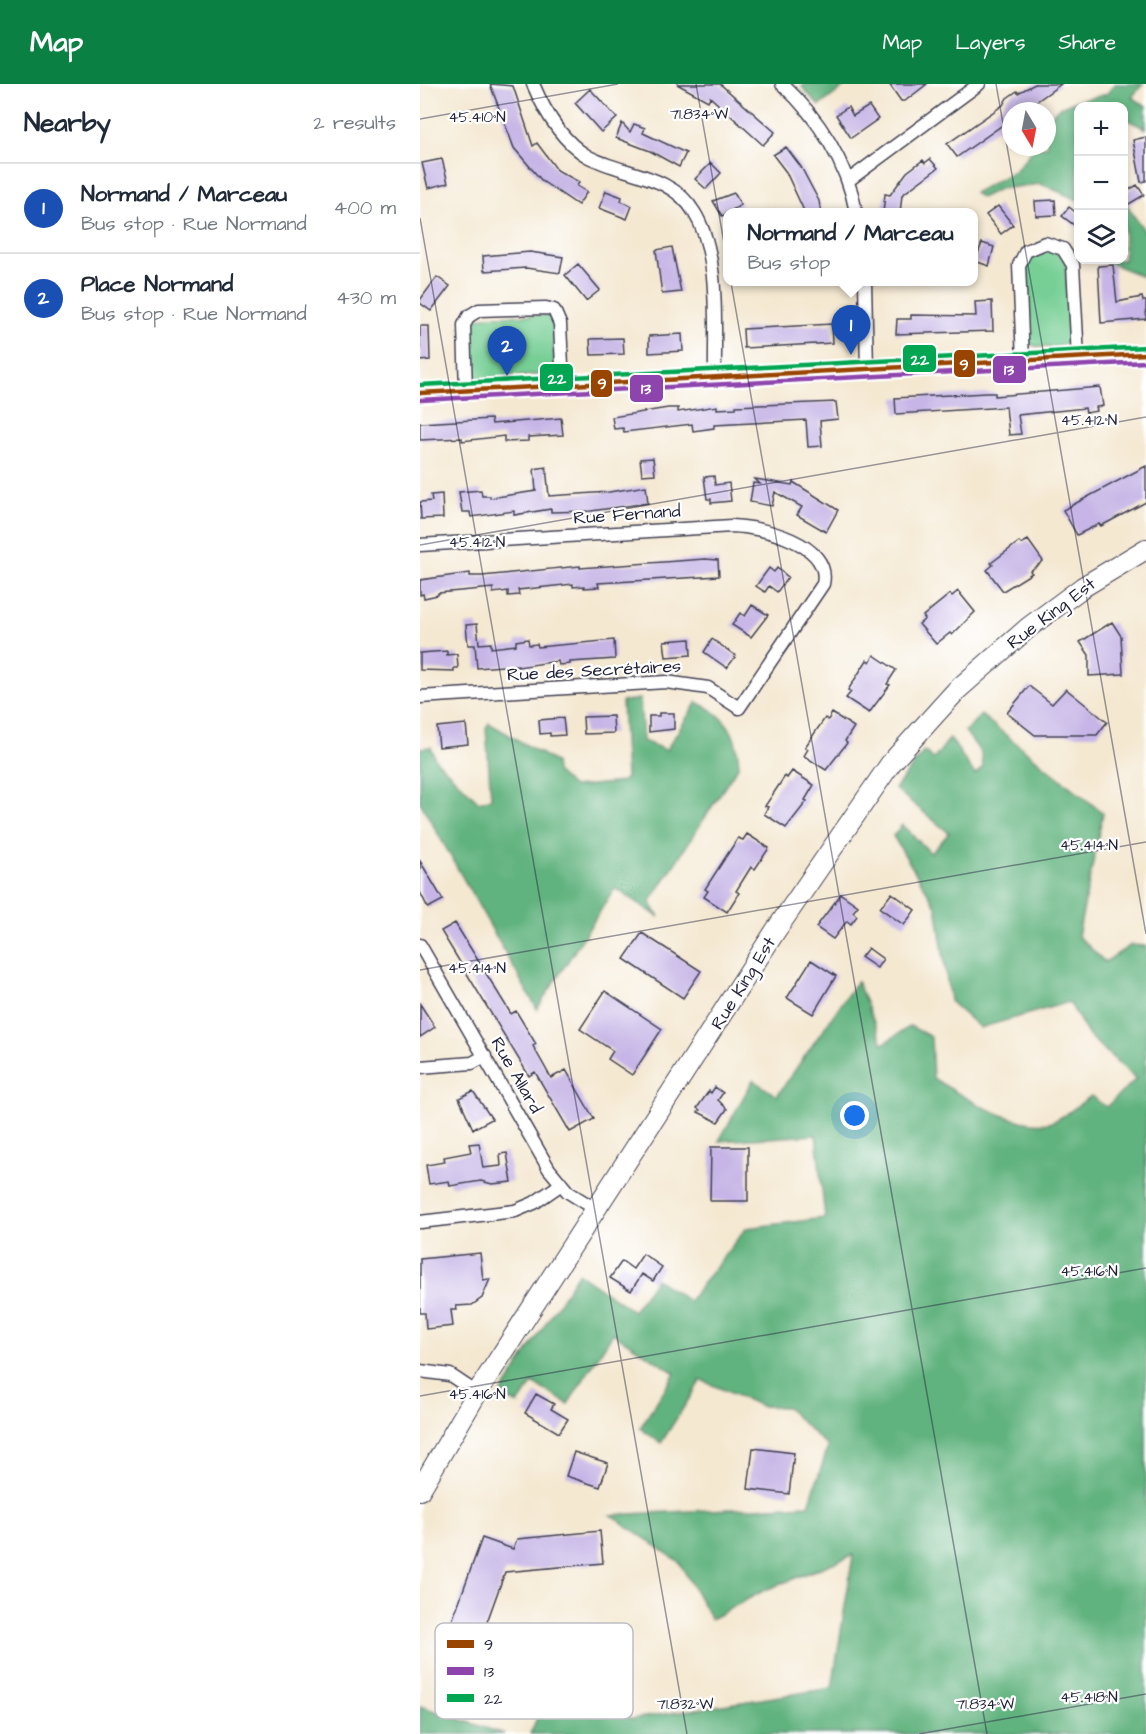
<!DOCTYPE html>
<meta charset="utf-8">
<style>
body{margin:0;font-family:"Architects Daughter",sans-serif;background:#f6f6f7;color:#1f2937}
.controls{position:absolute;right:18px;top:18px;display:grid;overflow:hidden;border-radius:12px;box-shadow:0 3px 9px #0003}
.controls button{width:54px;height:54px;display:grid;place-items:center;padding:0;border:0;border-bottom:2px solid #e0e1e3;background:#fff;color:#1f2937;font:30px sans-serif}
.compass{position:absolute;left:582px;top:18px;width:54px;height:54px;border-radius:50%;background:#fff;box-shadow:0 3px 9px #0003;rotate:170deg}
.you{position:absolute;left:435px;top:1032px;width:21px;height:21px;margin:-15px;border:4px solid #fff;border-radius:50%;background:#1a73e8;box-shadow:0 0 0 9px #1a73e833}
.badge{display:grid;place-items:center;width:39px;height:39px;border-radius:50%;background:#0b8043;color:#fff;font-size:20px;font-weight:700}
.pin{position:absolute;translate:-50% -50px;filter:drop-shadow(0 2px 3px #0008)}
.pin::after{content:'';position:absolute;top:32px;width:21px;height:18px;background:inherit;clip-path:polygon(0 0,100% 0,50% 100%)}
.popup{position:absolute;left:303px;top:124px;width:255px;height:78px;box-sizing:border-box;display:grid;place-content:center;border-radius:12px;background:#fff;filter:drop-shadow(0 2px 4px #0005);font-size:20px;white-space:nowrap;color:#747a83}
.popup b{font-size:22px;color:#1f2937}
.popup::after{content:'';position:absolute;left:50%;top:100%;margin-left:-12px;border:12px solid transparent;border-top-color:#fff}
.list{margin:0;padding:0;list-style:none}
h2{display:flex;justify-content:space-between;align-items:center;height:78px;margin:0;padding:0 24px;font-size:26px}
h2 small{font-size:20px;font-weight:400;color:#747a83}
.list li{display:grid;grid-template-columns:39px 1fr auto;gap:18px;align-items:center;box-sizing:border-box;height:90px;padding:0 24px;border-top:2px solid #e0e1e3}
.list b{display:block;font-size:22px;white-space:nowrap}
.list p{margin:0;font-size:20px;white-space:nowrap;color:#747a83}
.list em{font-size:20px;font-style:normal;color:#747a83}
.icon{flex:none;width:33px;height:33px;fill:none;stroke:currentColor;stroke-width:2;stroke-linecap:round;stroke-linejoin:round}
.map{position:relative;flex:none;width:726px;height:1650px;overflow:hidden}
header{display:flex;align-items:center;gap:36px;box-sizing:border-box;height:84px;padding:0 30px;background:#0b8043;color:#fff}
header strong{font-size:28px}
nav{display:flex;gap:33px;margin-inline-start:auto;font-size:21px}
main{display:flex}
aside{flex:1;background:#fff}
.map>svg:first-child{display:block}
.green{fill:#77cf95;stroke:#4c7868;stroke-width:1.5}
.forest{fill:#61b27e;stroke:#426a5c;stroke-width:1.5}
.building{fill:#c6b5e6}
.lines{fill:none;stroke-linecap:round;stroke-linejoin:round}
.minor-casing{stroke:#424052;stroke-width:15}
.primary-casing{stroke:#424052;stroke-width:22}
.minor{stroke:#fff;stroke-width:12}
.primary{stroke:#fff;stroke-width:20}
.bus-1-casing{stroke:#fff;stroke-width:9}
.bus-2-casing{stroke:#fff;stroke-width:9}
.bus-3-casing{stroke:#fff;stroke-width:9}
.bus-1{stroke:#994500;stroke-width:4.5}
.bus-2{stroke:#8e44ad;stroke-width:4.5}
.bus-3{stroke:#00a651;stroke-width:4.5}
.ticks{fill:none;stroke:#22223b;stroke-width:1.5;stroke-opacity:0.45}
.labels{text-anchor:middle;stroke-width:4.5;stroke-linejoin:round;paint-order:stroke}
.street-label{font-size:18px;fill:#22223b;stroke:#fff}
.key{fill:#fff;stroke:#bdbdc4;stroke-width:1.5}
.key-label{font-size:16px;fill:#22223b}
.ticks-label{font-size:15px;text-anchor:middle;fill:#22223b;stroke:#fff;stroke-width:4.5;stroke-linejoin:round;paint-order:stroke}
.line-badge{stroke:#fff;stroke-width:2}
.badge-label{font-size:16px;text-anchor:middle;font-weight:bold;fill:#fff}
</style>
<header>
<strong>Map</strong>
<nav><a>Map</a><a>Layers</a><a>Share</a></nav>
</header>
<main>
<aside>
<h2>Nearby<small>2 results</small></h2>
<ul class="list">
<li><span class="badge" style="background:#1a4fb4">1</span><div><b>Normand / Marceau</b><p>Bus stop · Rue Normand</p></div><em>400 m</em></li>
<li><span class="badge" style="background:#1a4fb4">2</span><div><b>Place Normand</b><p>Bus stop · Rue Normand</p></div><em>430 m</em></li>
</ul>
</aside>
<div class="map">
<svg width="726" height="1650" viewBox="0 0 726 1650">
<rect width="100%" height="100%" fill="#fff"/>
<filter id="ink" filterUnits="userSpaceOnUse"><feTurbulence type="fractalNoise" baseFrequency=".0167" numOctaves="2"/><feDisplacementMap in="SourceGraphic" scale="12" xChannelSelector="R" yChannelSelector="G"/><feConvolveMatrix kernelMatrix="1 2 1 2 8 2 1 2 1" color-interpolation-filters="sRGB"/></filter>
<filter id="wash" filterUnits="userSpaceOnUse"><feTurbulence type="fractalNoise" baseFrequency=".008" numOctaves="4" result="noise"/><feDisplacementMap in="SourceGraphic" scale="24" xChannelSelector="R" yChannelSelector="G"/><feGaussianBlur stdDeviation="1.35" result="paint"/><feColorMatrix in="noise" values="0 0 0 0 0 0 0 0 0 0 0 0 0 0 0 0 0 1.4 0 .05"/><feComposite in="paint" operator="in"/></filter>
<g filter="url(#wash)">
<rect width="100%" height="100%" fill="#f4e8d1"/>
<path class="green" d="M630,165l13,8 3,8 3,77c-8,6 -29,7 -38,2l-2,-4 -3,-78 3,-7z
M127,231l7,9v48l-2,2 -74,5 -5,-4 -3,-47 4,-8 15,-4z"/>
<path class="forest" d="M385,0h43l-29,22 -17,-19z
M694,0h29l-11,13 14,9v23l-20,-10 -2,4v-17h-46v94l-37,-16 -42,5 -18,9 -7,-5 42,-23 19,-23h12c0,-8 -2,-17 1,-25 7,-22 41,-22 59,-28z
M704,112l7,16 15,21v45l-42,-18h20z
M220,615l3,42 23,9 31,-48c30,14 40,30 42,63l-89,137 9,15 -44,-29 -78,121 -117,-207v-54l11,-1 4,12 44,43 12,-4 -5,-70 3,-5 66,39 1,10 17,15 48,-5 5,-4 -4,-76z
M561,631l122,98 -25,123 27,26 26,-17 15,1v788h-616l19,-44 83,29 200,-31 21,-133 -90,36 -52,28 -32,-57 -68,-47 198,-10 19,-58 -42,-40 -25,-1 -60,-26 -40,63 -21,-15 35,-55 -62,-40 -45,71 -35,-21 -15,21 -18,-9 78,-122 55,38 23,-32 33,22 57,-73 79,-10 -9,-83 -97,6 34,-61 24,16 80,-115 26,63 27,-18 21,11 2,41c29,18 79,50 115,45 14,-3 31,-19 43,-27l15,11 30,-28 -47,-43 -20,-34 -89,26 -30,-27 -14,-95 -43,-70 9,-11 29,28 18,-20 -54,-44 29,-38 10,8 16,-21 25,37 8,-8 -2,-14 -16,-22z
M0,1622l84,28h-84z"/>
<g id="blocks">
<path class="building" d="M70,0l23,2 20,60 4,-3 20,27 22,12 -2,4 10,6 -9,13 -36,-24 -28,-33z
M257,0h43l55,48 -12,13 -53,-48 -2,4z
M469,0h38l-22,17h-4z
M615,0h26l-38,27h-12v8l-54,38 -10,-13 56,-39 4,-7 10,-7 1,2z
M170,5l27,29 -16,14 -26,-29z
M449,22l9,13 -27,19 -15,-23 12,-8 5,9z
M202,39l8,9 4,-8 11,4 -2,5 43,20 -7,14 -29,-16 -34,-13z
M726,53v44l-5,1 -8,-42z
M366,63l15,20 18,34 2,12h-16l-19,-41 -13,-17z
M22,75l6,24 -20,5 -6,-25z
M510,75l8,9 -36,27 -2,18h-17l2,-19 5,1 17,-23 16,-12 2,3z
M291,79l10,10 -15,16 -11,-10z
M717,101l7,10 -20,12v-14z
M186,107l16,6 -1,4 11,5 -5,13 -28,-11z
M314,109l7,12 -19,11 -9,-15z
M635,116l1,15 -20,1 -1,-15z
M578,122l15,19 -12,9 -15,-19z
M649,123l9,7v14l-16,-12z
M562,159l12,4 -5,19 -14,-5z
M252,163l9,45 -19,2 -6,-44z
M110,168l33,5 -3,16 -34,-5 -42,3 -1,-15z
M158,180l22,26 -14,11 -21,-26z
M693,181l4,37 25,-5 1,4h3v18l-45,4 -3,-57z
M17,193l13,9 -19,25 -11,-8v-3z
M572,217l1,30 -97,3 1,-15h14v-4l65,1 -1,-14z
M412,240l1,19 -89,5 -1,-19z
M0,242h9l1,34 -10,1z
M262,250l1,17 -34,2v-17z
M203,254l1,16 -33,1 -1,-16z
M680,303l3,19 -7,1 1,4 -11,2 -1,-5 -67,7 3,19 -12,1 -3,-28 -110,7 -1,-16 91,-5h9v3z
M416,318l2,17 -18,2 2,25 -14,1 -2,-27 -92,5v3l-21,3 -1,-7 -68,8 -1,-4 -9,1 -2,-12 56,-9h10v4l39,-6v3l19,-1v-2z
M141,334l2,17 -35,2v4l-24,1v-6l-42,5v-3l-42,2v-17l71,-4 1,5z
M233,374l2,16 -13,1 -2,-16z
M726,382v36l-45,24 -2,-2 -22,11 -14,-25z
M126,383l3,29 60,-4 37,-6 2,17 -57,8 -40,1v-3l-37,6v-4l-43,6 -1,-5h-8l-3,-20 22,-2 1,6h8v2l46,-7 -2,-22z
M294,392l1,9 14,-2 2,18 -20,2v-4h-4l-3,-22z
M335,395l37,6 1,-3 45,28 -12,22 -29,-17 5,-8 -27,-15 -3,14 -22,-4 3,-19 7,1z
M22,410l1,24 -22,1 -1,-17 12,-1 -1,-6z
M608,456l15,21 -13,10 2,2 -29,18 -16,-21 6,-5 -2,-2 28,-21 2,2z
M285,475l13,1 1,16 -121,7 1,4 -15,1v-2l-11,1v-3l-55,6 1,5 -11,1v-5l-15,2v-5l-55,5v2l-14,3 -1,-4 -3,1v-15l50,-7v3h12l98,-10v2z
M349,484l5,4 3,-4 11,9 -11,15 -8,-6 -4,6 -9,-6z
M538,507l17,21 -23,23 -2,-2 -14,11 -17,-20 6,-5 -2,-3 27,-22 2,2z
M332,521l16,10 -17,22 -19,-12 8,-12 5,3z
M692,538l9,14 2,38 -34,2v-21l-9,-13z
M57,540l2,20 12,-1v5l25,-3v-4l12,-2 1,6 8,-1 1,3 76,-7 1,19 -45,3v2l-11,1 -1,-4 -40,6v-2l-41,3 -2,-23h-7l-2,-20z
M270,555l1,16 -25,2 -2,-16z
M292,555l24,17 -9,12 -23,-16z
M27,567v4l10,-1 1,14h-4v3l-34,-1v-17z
M454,571l22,15 -9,14 3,1 -21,28 -23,-15 5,-6 -3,-2 19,-30 3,2z
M609,602l23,18 14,-15 41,33 -10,13h-62l-28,-22z
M239,629h15v16l-25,3v-16h10z
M412,629l22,14 -9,14 2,2 -21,27 -22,-14 4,-7 -3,-2 20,-29 3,2z
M193,632l1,17 -30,1 -1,-17z
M143,634l2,17 -15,1v-3l-10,1 -1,-14z
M46,640l2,20 -29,3 -2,-20z
M372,687l22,14 -9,15 2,1 -21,27 -22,-14 4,-7 -3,-1 20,-30 2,2z
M327,750l22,14 -14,21 -4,-2 -15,24 3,2 -12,19 -23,-15 4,-6 -3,-2 33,-51 5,2z
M0,777l23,39 -15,8 -8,-16z
M472,809l23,17 -11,15 -24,-17z
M421,810l17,12 -5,6 4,4 -6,8 -4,-3 -14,18 -17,-12z
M35,839l56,91 5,-3 20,33 -3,2 18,32 15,-8 28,49 -24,13 -35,-60 -6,4 -88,-145z
M222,849l59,38 -18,27 -59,-39z
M448,864l15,11 -6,9 -16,-11z
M391,876l25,16 -23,38 -26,-16z
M185,907l57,38 -30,46 -24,-16 5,-8 -33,-22z
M0,920l15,23 -15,10z
M295,1003l8,6 -5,7 9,9 -9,13 -20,-10 2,-2 -3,-2 12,-17 2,2z
M53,1007l19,28 -19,10 -14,-31z
M59,1059l4,25 18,-2 -1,-12 7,-1 5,29 -20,2 -11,-3 -31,5 -1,-5 -20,3 -3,-19 19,-3 -1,-5 27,-5 -2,-8z
M291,1063h37v54h-38z
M60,1169l3,27 7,-1 -8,19 -10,7 -16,1 1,4h-6l2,16 -27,3 -1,-16h-5v-54z
M223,1170l19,13 -9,14 -11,-7 -11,17 -21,-13 12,-17 11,8z
M116,1310l18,10 -3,5 17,10 -9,14 -34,-20z
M333,1364l41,5 -5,41 -41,-5z
M154,1368l34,11 -8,24 -34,-11z
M180,1447l3,32 -98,9 -27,75 -31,-12 35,-97 31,11 4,-10z"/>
</g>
</g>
<g filter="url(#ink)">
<use href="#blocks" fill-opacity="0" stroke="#424052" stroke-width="1.5"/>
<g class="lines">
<g class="minor-casing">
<path id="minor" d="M113,0c11,26 29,57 54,72 35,19 85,18 107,56 27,43 20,116 21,166
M362,0c37,34 65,79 74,128
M429,96l130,-96
M445,198l2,87
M603,277l-4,-96 7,-14 19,-8 18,6 10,16 5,93
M46,307l-2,-66 5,-9 10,-6 67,-2 8,2 6,14 3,62
M0,309l726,-39
M0,461l312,-19c29,1 100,17 91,58l-84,124 -31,-20 -42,-6 -246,15
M0,861l129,224 19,23 29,18
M0,983l52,-4 13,-7
M0,1138l95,-11 19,-8 26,-18
M0,1287l30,4 27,18"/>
</g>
<g class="primary-casing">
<path id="primary" d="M0,1406l57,-97 299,-463 115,-167 66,-73 72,-63 54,-40 63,-38"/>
</g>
<use href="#minor" class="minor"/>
<use href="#primary" class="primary"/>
<g class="bus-1-casing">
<path id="bus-1" d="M0,309l726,-39"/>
</g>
<g class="bus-2-casing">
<path id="bus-2" d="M0,316l726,-38"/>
</g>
<g class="bus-3-casing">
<path id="bus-3" d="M0,301l726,-38"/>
</g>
<use href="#bus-1" class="bus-1"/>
<use href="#bus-2" class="bus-2"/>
<use href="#bus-3" class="bus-3"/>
</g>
</g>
<path class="ticks" d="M276,0l291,1650M576,0l150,850M0,35l198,-35M0,134l267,1516M0,461l726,-128M0,886l726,-128M0,1312l726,-128M499,1650l227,-40"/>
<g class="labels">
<g class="street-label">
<text transform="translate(207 430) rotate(-4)" y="6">Rue Fernand</text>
<text transform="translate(631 529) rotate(-37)" y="6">Rue King Est</text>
<text transform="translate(174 586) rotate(-3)" y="6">Rue des Secrétaires</text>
<text transform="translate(323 899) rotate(-58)" y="6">Rue King Est</text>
<text transform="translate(97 991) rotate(60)" y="6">Rue Allard</text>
</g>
</g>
<rect x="15" y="1539" width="198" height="96" rx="9" class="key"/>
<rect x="27" y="1556" width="27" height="8" fill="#994500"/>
<rect x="27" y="1583" width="27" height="8" fill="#8e44ad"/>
<rect x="27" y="1610" width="27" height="8" fill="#00a651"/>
<g class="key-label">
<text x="64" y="1566">9</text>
<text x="64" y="1593">13</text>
<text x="64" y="1620">22</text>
</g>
<g class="ticks-label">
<text x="279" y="35">71.834°W</text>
<text x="57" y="38">45.410°N</text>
<text x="669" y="341">45.412°N</text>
<text x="57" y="463">45.412°N</text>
<text x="669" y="766">45.414°N</text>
<text x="57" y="889">45.414°N</text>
<text x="669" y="1192">45.416°N</text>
<text x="57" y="1315">45.416°N</text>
<text x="669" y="1618">45.418°N</text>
<text x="265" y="1625">71.832°W</text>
<text x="565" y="1625">71.834°W</text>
</g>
<g class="line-badge">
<rect x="482" y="260" width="35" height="29" rx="6" fill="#00a651"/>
<rect x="533" y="265" width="23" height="29" rx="6" fill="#994500"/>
<rect x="572" y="271" width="35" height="29" rx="6" fill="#8e44ad"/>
<rect x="119" y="279" width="35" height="29" rx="6" fill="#00a651"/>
<rect x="170" y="285" width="23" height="29" rx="6" fill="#994500"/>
<rect x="209" y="290" width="35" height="29" rx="6" fill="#8e44ad"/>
</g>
<g class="badge-label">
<text x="500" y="281">22</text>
<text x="544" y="286">9</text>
<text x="589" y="291">13</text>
<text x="137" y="300">22</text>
<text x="182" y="305">9</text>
<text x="226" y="310">13</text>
</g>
</svg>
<div class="controls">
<button>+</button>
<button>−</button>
<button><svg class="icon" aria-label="layers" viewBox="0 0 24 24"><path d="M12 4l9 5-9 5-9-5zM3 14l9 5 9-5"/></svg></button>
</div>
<svg class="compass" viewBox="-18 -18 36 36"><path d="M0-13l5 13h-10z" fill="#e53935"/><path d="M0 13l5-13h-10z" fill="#747a83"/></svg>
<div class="you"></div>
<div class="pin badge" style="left:431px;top:271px;background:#1a4fb4">1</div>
<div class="popup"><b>Normand / Marceau</b>Bus stop</div>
<div class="pin badge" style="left:87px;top:292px;background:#1a4fb4">2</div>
</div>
</main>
